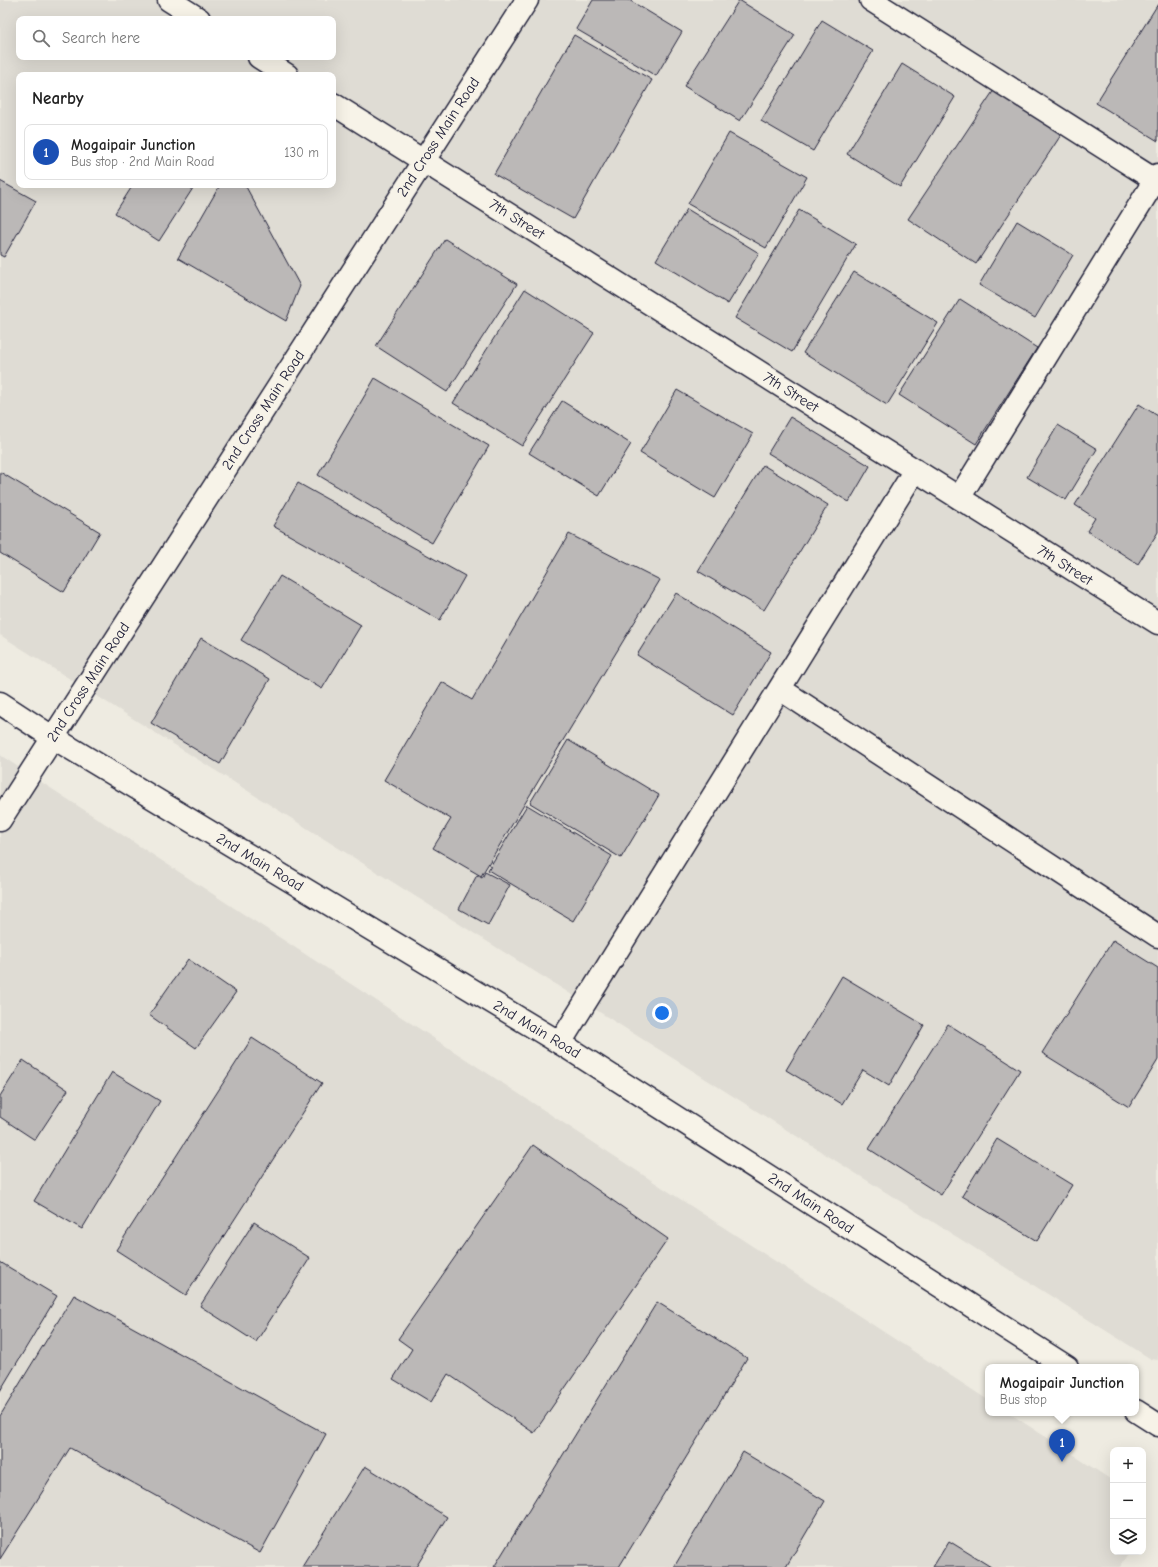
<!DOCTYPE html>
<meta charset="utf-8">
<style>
body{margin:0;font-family:"Comic Neue",sans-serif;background:#f6f6f6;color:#222}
.controls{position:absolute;right:12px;bottom:12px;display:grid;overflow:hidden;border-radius:8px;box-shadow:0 4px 16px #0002}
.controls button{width:36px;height:36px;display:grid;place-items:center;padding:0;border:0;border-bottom:1px solid #e0e0e0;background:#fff;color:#222;font:20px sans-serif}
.you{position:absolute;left:662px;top:1013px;width:14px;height:14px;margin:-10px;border:3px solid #fff;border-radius:50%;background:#1a73e8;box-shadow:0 0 0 6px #1a73e833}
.badge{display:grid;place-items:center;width:26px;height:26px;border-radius:50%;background:#7c3aed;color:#fff;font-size:13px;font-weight:700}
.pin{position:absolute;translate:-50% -33px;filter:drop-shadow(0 1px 2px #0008)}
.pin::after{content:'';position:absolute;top:21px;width:14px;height:12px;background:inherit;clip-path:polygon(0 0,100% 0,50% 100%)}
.popup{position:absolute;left:985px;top:1364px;width:154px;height:52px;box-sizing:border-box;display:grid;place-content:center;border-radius:8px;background:#fff;filter:drop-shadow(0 1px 3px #0005);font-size:13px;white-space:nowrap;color:#767676}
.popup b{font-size:15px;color:#222}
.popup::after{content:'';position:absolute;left:50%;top:100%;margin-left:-8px;border:8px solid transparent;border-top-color:#fff}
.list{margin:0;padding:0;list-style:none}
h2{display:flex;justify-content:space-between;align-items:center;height:52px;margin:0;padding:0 16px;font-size:17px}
h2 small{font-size:13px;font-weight:400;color:#767676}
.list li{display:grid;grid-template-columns:26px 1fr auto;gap:12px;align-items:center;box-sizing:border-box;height:56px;margin:0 8px 8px;padding:0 8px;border:1px solid #e0e0e0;border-radius:8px}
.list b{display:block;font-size:15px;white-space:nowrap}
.list p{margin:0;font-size:13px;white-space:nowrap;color:#767676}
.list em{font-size:13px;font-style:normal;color:#767676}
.icon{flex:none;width:22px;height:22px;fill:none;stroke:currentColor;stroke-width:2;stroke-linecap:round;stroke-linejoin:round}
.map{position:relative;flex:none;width:1158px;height:1567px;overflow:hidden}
.search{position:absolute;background:#fff;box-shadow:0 4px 16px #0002;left:16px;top:16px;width:320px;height:44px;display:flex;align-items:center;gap:10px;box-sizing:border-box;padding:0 14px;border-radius:8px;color:#767676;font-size:15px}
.panel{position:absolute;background:#fff;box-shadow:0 4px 16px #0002;left:16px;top:72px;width:320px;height:116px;border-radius:8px}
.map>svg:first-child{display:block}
.built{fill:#dfdcd4;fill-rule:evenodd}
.building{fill:#bbb8b7;stroke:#22223b}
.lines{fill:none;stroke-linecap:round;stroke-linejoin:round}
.minor-casing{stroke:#22223b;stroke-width:25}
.secondary-casing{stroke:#22223b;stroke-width:25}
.minor{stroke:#f7f3e8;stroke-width:22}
.secondary{stroke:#f7f3e8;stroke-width:22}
.labels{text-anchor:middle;stroke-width:4;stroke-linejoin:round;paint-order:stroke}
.street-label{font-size:15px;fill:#22223b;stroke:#f7f3e8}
</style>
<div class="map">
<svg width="1158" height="1567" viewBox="0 0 1158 1567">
<rect width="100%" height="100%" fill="#eeebe1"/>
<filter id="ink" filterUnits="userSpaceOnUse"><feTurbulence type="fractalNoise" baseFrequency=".025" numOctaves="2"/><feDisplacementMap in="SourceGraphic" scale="8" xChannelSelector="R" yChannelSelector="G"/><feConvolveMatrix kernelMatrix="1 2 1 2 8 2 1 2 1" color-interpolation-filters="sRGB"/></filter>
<g filter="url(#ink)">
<path class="built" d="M0,0h1158v1360l-7,-1 -1151,-724zM19,19h314v38h-314zM19,75h314v110h-314z
M0,755l988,645v13h21l104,68v71h17l-10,15h-1120z"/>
<path class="building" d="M593,0h36l53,32 -26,44 -80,-47z
M739,0l56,35 -55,86 -56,-35z
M1158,4v137l-62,-38z
M822,20l51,31 -60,100 -52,-30z
M574,35l78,45 -79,139 -79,-45z
M902,64l53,33 -55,90 -53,-33z
M996,87l67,45 -87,132 -68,-45z
M729,133l78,44 -41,71 -78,-44z
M0,181l36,20 -32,56 -4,-2z
M133,185h62l-36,56 -44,-28z
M220,185h25l55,101 -14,35 -108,-63z
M687,209l72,44 -31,51 -72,-44z
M799,210l57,34 -64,108 -57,-34z
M1017,221l56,34 -38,63 -56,-33z
M445,239l72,45 -70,108 -71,-46z
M854,272l84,51 -51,82 -84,-52z
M525,289l69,44 -72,113 -69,-43z
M960,299l77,49 -61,96 -77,-49z
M375,378l114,68 -57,97 -114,-68z
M677,390l76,44 -38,64 -75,-45z
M562,401l69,43 -32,52 -70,-43z
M1139,404l19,12v116l-20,32 -51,-33 8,-13 -20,-13z
M790,417l80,49 -21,36 -81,-49z
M1058,425l39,24 -31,51 -39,-23z
M763,465l65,40 -64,105 -66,-39z
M0,472l100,60 -36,60 -64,-39z
M298,483l167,93 -25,44 -167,-94z
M569,534l91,46 -179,296 -48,-28 18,-29 -67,-39 58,-98 30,18z
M280,576l81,49 -39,64 -81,-49z
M676,593l95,59 -38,63 -96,-60z
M201,638l69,41 -50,85 -69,-41z
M568,740l91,55 -38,63 -91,-55z
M527,805l85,51 -39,65 -85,-51z
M485,872l25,13 -22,40 -29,-16 18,-34 5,3z
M1113,940l45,28v92l-29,47 -87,-54z
M188,959l48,33 -40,56 -47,-33z
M842,976l82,49 -35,61 -26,-16 -21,34 -56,-34z
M948,1024l72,46 -79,125 -72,-46z
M252,1038l70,45 -136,212 -70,-45z
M23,1060l45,30 -33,50 -35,-23v-21z
M112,1072l48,29 -78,128 -48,-28z
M997,1139l75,46 -35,56 -75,-45z
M533,1145l135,94 -134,194 -86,-59 -17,28 -38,-23 19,-30 -14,-10z
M254,1222l56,36 -54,84 -56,-36z
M0,1262l57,34 -57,95z
M74,1295l252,139 -66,119 -190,-105 -70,111v-143z
M657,1302l90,56 -128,209h-125z
M743,1452l82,49 -39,66h-112z
M365,1466l82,51 -31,50h-114z
M949,1541l42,26h-58z"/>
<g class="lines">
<g class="minor-casing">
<path id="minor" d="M169,0l30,19
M871,0l287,182
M259,57l28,18
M333,104l825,519
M959,498l199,-323
M780,689l378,247
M0,820l527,-820
M560,1043l355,-573"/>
</g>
<g class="secondary-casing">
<path id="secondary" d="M0,703l52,34 508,306 507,324
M1136,1411l22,14"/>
</g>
<use href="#minor" class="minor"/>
<use href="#secondary" class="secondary"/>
</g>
</g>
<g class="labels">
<g class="street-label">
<text transform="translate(438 137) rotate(-57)" y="5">2nd Cross Main Road</text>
<text transform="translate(517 219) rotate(32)" y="5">7th Street</text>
<text transform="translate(791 392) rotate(32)" y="5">7th Street</text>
<text transform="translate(263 410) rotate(-57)" y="5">2nd Cross Main Road</text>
<text transform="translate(1065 565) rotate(32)" y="5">7th Street</text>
<text transform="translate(88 682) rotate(-57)" y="5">2nd Cross Main Road</text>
<text transform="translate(260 862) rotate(31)" y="5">2nd Main Road</text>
<text transform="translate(537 1029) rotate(31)" y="5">2nd Main Road</text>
<text transform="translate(811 1203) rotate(33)" y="5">2nd Main Road</text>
</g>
</g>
</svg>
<div class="controls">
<button>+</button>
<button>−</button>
<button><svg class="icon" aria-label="layers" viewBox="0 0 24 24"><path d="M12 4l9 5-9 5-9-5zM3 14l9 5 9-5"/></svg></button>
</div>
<div class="you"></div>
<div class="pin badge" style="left:1062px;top:1462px;background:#1a4fb4">1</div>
<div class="popup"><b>Mogaipair Junction</b>Bus stop</div>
<div class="search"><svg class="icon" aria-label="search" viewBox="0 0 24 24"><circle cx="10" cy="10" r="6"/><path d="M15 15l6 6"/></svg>Search here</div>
<section class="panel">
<h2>Nearby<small></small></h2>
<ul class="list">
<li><span class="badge" style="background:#1a4fb4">1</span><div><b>Mogaipair Junction</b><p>Bus stop · 2nd Main Road</p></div><em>130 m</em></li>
</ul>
</section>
</div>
